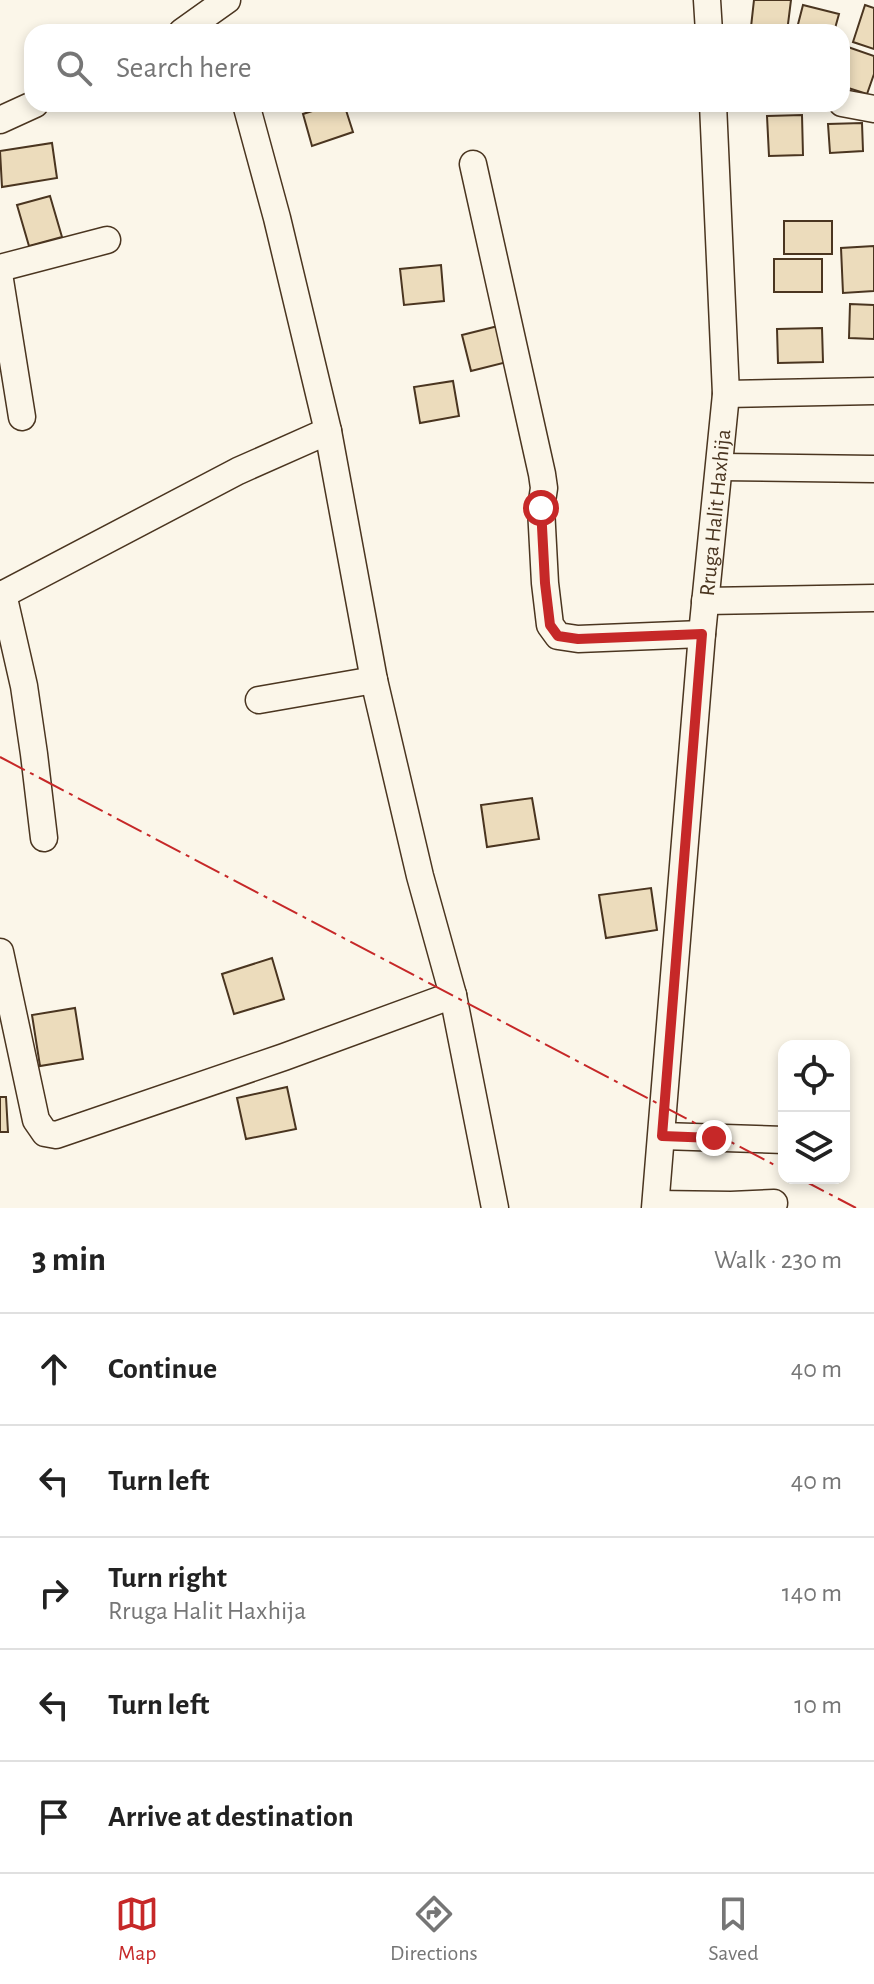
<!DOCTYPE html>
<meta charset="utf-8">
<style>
body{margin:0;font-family:"Alegreya Sans",sans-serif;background:#f2f2f2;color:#222}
.controls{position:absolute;right:24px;bottom:24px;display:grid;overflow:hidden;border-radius:16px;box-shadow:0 4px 12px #0003}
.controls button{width:72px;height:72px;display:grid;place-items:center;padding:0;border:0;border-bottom:2px solid #e0e0e0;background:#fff;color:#222;font:40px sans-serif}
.stop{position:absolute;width:24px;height:24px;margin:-18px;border:6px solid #c62828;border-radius:50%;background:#fff}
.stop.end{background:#c62828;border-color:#fff;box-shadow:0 2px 8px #0008}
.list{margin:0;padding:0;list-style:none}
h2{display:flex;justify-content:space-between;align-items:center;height:104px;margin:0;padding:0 32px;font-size:34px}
h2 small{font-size:26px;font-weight:400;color:#767676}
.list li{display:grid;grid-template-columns:52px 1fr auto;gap:24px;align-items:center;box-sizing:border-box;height:112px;padding:0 32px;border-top:2px solid #e0e0e0}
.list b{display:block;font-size:30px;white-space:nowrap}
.list p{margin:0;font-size:26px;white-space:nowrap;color:#767676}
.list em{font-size:26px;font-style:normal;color:#767676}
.icon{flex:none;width:44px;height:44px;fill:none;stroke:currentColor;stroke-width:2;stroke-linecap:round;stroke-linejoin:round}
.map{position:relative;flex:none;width:874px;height:1208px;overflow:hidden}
.search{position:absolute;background:#fff;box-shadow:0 4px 12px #0003;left:24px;right:24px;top:24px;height:88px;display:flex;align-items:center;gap:20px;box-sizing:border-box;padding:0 28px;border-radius:24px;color:#767676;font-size:30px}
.sheet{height:664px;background:#fff}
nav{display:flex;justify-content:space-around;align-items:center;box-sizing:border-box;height:112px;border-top:2px solid #e0e0e0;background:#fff;font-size:22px;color:#767676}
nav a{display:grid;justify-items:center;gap:4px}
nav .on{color:#c62828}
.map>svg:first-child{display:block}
.building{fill:#ecdcbc;stroke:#4a3520;stroke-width:2}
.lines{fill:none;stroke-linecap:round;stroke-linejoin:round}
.minor-casing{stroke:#4a3520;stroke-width:29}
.minor{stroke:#fbf6e9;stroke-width:26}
.power{stroke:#c62828;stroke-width:2;stroke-dasharray:28 6 4 6;stroke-linecap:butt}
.route{stroke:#c62828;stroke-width:10}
.labels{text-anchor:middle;stroke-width:6;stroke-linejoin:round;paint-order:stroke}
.street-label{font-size:22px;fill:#4a3520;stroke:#fbf6e9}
</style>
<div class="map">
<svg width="874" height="1208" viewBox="0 0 874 1208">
<rect width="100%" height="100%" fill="#fbf6e9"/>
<path class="building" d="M754,0h37l-4,32 -36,-5z
M803,5l36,9 -5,18h-38z
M865,5l9,3v41l-21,-7z
M845,46l29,10v18l-7,20 -25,-8v-32z
M334,104h10l9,28 -41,14 -9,-32z
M802,115l1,40 -34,1 -2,-40z
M862,123l1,28 -33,2 -2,-29z
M52,143l5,35 -55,9 -2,-36z
M50,196l12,41 -33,9 -12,-41z
M784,221h48v33h-48z
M874,246v45l-31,2 -2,-45z
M774,259h48v33h-48z
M441,265l3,36 -40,4 -4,-36z
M850,304l24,1v34l-25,-1z
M502,325l9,36 -40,10 -9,-36z
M822,328l1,34 -45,1 -1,-34z
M453,381l6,35 -39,7 -6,-36z
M532,798l7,41 -52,8 -6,-42z
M651,888l6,42 -51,8 -7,-43z
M272,958l12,41 -50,15 -12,-40z
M75,1008l8,51 -43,7 -8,-51z
M287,1087l9,42 -50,10 -9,-41z
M0,1097h6l2,35h-8z"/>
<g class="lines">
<g class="minor-casing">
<g id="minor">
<path d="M707,0l2,32"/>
<path d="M182,32l45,-32"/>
<path d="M842,103l32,6"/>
<path d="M246,104l31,114 51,213 46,249 46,196 33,119 42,213"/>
<path d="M0,120l35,-16"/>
<path d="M473,164l69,310 2,14 -3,20 4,75 5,42 8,11 20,3 124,-5"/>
<path d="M0,268l107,-28"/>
<path d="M0,280l22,137"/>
<path d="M726,394l148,-3"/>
<path d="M720,467l154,2"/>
<path d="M3,594l21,92 10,68 10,84"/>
<path d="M0,596l238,-125 90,-40"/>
<path d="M705,601l169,-3"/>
<path d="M259,700l115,-20"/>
<path d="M0,952l36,168 9,13 11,2 228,-78 169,-62"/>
<path d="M662,1136l122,4"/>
<path d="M656,1204l75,1 43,-2"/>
<path id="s1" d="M655,1208l47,-574 24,-240 -13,-290"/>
</g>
</g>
<use href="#minor" class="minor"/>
<path class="power" d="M0,757l784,413
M799,1178l57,30"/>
</g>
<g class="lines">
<path class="route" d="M541,508l4,75 5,42 8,11 20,3 124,-5 -40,502 52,2"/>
</g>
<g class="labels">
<g class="street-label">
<text dy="8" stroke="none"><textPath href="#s1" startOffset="698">Rruga Halit Haxhija</textPath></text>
</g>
</g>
</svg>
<div class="controls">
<button><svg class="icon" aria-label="locate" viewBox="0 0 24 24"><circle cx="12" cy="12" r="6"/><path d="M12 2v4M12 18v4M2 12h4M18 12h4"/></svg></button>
<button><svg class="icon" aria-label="layers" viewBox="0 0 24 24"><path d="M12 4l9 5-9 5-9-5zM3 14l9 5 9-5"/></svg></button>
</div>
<div class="stop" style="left:541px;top:508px"></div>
<div class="stop end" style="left:714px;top:1138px"></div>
<div class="search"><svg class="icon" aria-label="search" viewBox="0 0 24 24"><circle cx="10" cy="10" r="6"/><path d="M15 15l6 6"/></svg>Search here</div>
</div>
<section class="sheet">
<h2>3 min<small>Walk · 230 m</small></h2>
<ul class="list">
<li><svg class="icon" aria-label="ahead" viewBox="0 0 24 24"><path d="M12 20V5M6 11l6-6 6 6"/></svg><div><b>Continue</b></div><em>40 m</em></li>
<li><svg class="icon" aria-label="left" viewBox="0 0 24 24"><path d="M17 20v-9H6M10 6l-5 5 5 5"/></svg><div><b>Turn left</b></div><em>40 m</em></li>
<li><svg class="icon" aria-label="right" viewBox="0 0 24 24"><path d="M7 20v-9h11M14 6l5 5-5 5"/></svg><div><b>Turn right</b><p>Rruga Halit Haxhija</p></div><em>140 m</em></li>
<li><svg class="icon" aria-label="left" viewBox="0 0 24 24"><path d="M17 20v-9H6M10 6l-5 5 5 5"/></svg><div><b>Turn left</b></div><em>10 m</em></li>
<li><svg class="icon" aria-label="arrive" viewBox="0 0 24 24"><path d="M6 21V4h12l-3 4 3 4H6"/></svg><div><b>Arrive at destination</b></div></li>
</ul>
</section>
<nav>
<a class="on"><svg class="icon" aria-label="map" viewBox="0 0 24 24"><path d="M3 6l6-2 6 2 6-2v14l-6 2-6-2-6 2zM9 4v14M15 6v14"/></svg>Map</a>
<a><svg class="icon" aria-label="directions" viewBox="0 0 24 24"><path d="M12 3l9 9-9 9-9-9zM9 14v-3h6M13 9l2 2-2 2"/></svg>Directions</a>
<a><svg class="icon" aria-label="saved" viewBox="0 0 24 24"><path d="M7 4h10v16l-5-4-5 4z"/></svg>Saved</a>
</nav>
